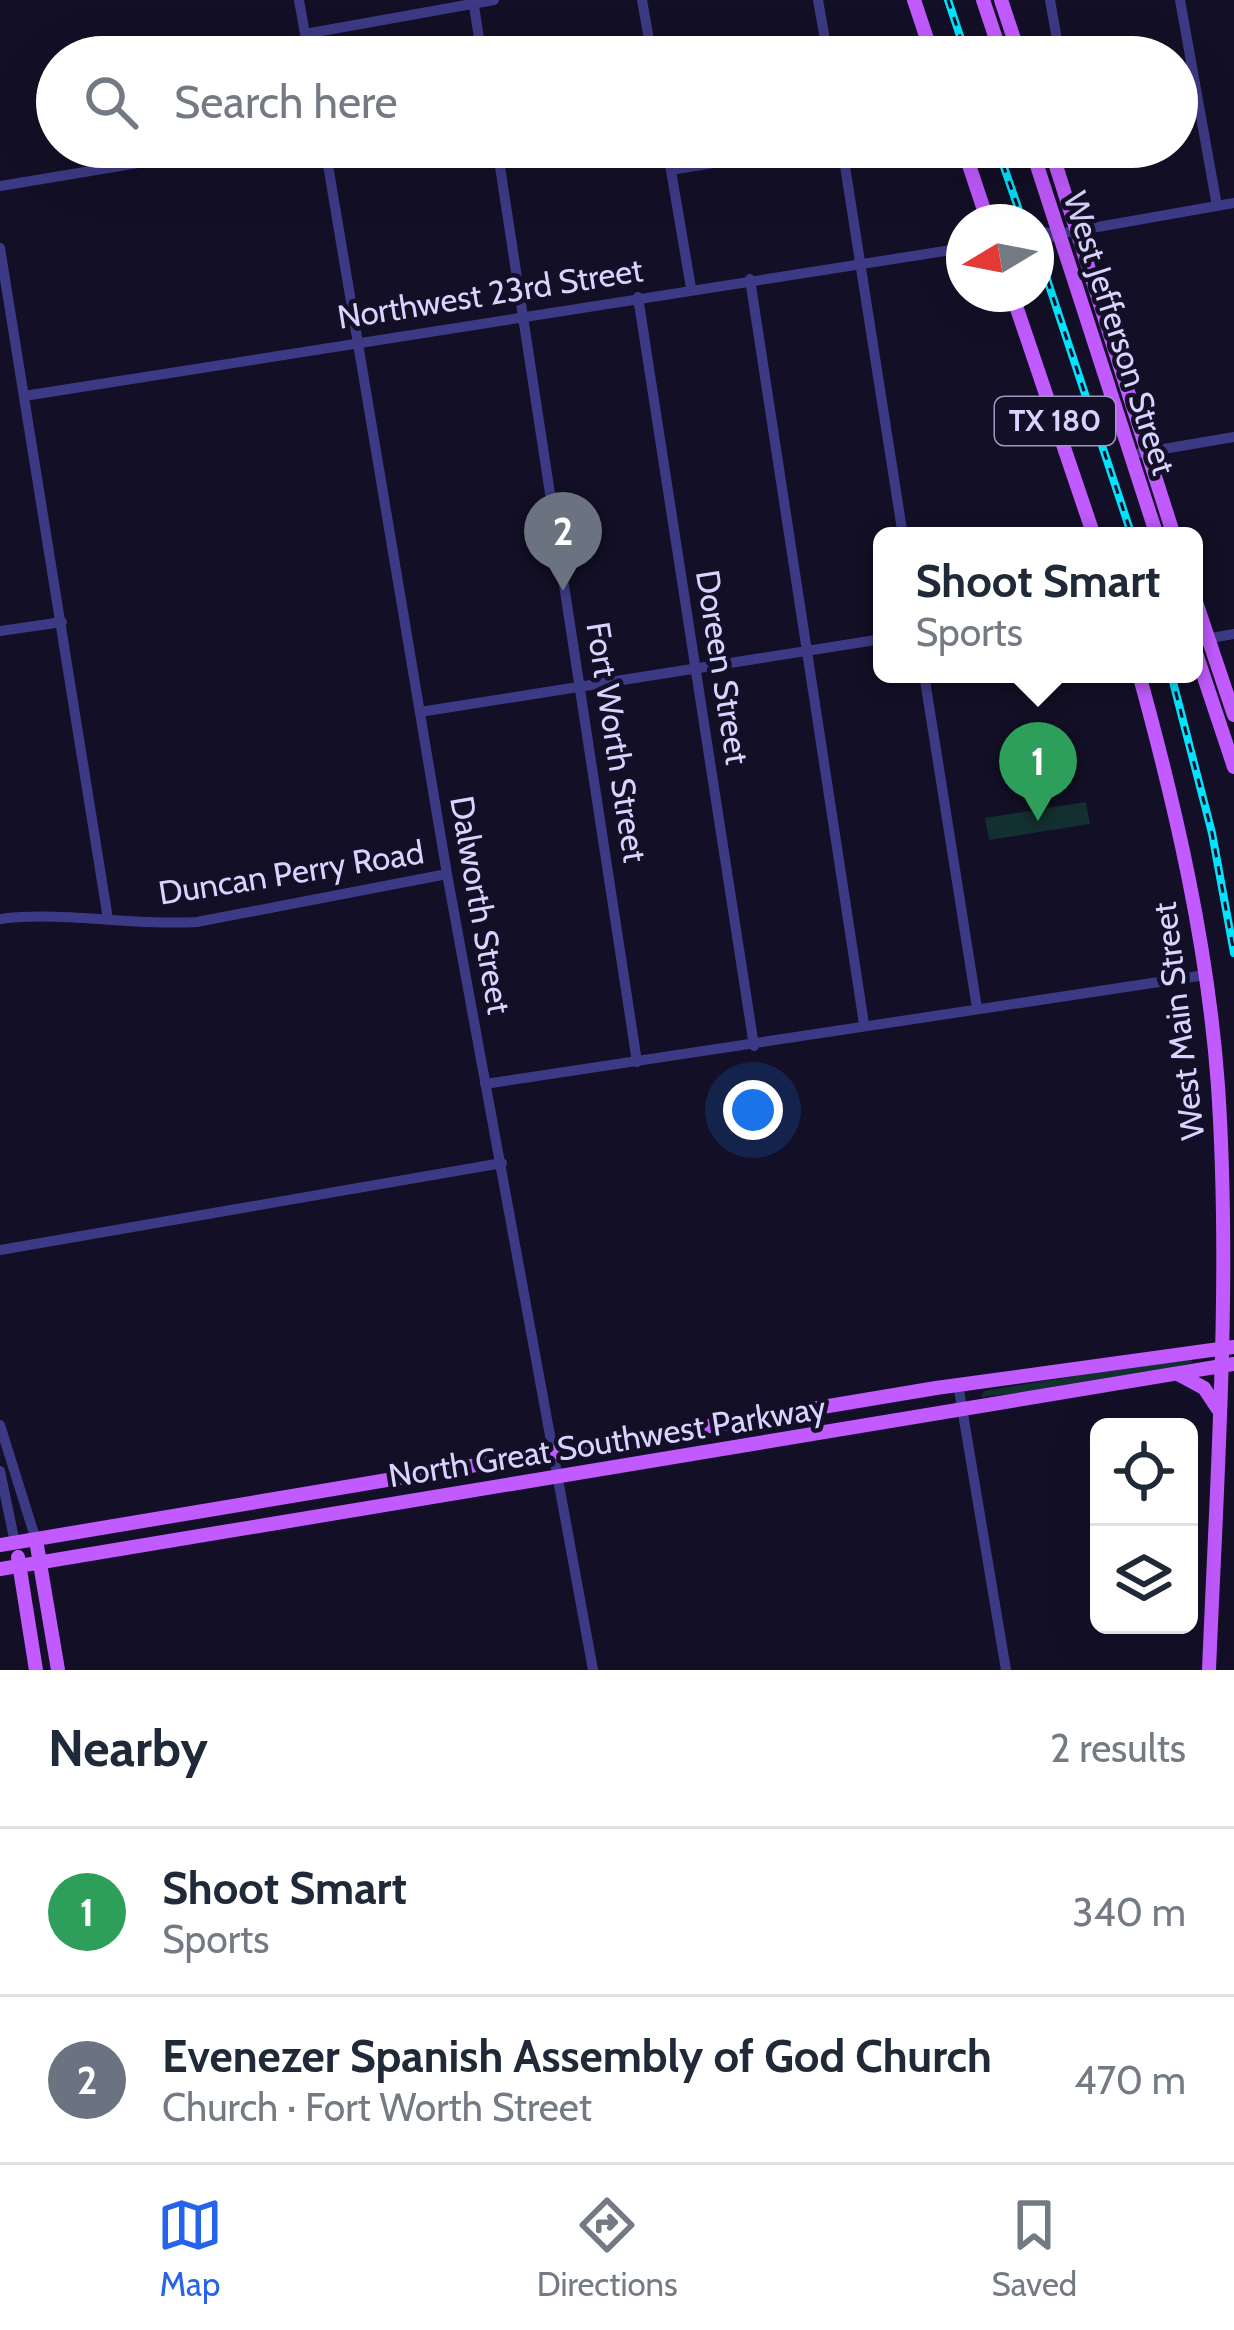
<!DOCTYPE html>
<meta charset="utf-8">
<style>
body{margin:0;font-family:Cabin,sans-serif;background:#f2f2f3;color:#1f2937}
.controls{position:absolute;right:36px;bottom:36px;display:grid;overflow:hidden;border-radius:18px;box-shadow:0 12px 48px #0002}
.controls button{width:108px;height:108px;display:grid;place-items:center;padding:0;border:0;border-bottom:3px solid #e0e1e3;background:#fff;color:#1f2937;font:60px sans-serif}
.compass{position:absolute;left:946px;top:204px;width:108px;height:108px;border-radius:50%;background:#fff;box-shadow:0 12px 48px #0002;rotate:260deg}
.you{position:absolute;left:753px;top:1110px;width:42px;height:42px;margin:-30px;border:9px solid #fff;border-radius:50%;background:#1a73e8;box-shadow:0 0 0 18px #1a73e833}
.badge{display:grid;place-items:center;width:78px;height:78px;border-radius:50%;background:#2563eb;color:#fff;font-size:39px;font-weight:700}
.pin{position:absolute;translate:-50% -99px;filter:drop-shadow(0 3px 6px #0008)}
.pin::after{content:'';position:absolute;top:63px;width:42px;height:36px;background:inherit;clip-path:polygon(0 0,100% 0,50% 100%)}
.popup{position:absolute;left:873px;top:527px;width:330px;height:156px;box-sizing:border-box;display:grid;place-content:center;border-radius:18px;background:#fff;filter:drop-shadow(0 3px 9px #0005);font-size:39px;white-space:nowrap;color:#747a83}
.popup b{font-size:45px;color:#1f2937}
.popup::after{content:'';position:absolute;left:50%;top:100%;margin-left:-24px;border:24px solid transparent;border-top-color:#fff}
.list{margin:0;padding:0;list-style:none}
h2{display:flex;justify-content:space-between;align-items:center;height:156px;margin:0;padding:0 48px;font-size:51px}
h2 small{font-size:39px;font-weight:400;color:#747a83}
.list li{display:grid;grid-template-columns:78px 1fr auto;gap:36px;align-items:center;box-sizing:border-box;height:168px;padding:0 48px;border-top:3px solid #e0e1e3}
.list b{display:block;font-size:45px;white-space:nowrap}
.list p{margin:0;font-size:39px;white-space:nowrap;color:#747a83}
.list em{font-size:39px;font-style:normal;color:#747a83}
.icon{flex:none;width:66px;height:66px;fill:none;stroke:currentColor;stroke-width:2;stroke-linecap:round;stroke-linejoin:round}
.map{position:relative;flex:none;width:1234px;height:1670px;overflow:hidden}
.search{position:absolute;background:#fff;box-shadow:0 12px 48px #0002;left:36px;right:36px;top:36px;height:132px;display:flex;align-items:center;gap:30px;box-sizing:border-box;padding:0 42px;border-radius:66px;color:#747a83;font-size:45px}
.sheet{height:492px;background:#fff}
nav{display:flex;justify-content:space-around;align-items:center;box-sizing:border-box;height:168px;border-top:3px solid #e0e1e3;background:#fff;font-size:33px;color:#747a83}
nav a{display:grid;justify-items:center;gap:6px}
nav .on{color:#2563eb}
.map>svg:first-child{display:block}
.green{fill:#12302f}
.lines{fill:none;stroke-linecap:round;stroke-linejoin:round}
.minor{stroke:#3d3a85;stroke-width:10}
.major{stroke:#c25bff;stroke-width:14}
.rail-casing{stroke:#00e5ff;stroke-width:8}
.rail{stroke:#130f26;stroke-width:3;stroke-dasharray:9;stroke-linecap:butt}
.labels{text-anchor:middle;stroke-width:9;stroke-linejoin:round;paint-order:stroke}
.shield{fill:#130f26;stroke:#9e99be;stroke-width:3}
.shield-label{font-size:30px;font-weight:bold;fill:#d9d4ff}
.street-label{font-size:33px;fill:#d9d4ff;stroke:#130f26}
</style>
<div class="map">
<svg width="1234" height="1670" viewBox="0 0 1234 1670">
<rect width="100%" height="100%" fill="#130f26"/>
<path class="green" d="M1086,802l4,22 -101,16 -4,-22z
M1191,1357l1,6 -109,23 -102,11 3,-6z"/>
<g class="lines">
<path class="minor" d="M299,0l10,57
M473,0l9,57
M642,0l10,57
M818,0l10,57
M1050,0l10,57
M1180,0l37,206
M305,34l189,-34
M325,147l122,727 146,796
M497,147l140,915
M667,147l24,141
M842,147l61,389
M671,170l139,-23
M0,186l234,-39
M1036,231l22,3
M1036,243l22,-9 176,-31
M0,248l108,671
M750,279l114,745
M638,297l116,749
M24,396l940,-148
M1140,453l94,-16
M0,631l62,-9
M1194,641l40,-7
M924,674l53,334
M420,712l462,-73
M0,919c67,-8 130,7 197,3l250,-48
M485,1084l720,-109
M0,1250l502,-87
M958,1384l48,286
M0,1425l36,115
M0,1471l15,72"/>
<path class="major" d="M914,0l19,57
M983,0l19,57
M1001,0l19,57
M963,147l25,75
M1031,147l126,389
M1050,147l124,389
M1012,294l82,242
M1194,596l40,119
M1194,647l40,120
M1139,674c37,134 69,273 79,412 13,195 -1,389 -9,584
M1178,1374l26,14 14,21
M36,1540l22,130
M0,1545l936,-157 298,-41
M18,1557l18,113
M0,1569l1234,-205"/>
<g class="rail-casing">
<path id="rail" d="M948,0l19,57
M997,147l26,75
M1036,246l96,290
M1171,674l41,159 22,120"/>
</g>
<use href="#rail" class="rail"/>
</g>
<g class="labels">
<rect class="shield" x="995" y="397" width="120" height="48" rx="9"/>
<g class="shield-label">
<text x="1055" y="431">TX 180</text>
</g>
<g class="street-label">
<text transform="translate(490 293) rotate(-9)" y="12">Northwest 23rd Street</text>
<text transform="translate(1120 333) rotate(72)" y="12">West Jefferson Street</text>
<text transform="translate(723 667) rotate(81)" y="12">Doreen Street</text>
<text transform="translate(617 742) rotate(81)" y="12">Fort Worth Street</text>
<text transform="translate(291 872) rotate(-9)" y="12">Duncan Perry Road</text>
<text transform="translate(481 905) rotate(80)" y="12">Dalworth Street</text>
<text transform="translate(1178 1021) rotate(-97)" y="12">West Main Street</text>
<text transform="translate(607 1441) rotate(-9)" y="12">North Great Southwest Parkway</text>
</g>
</g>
</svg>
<div class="controls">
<button><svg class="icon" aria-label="locate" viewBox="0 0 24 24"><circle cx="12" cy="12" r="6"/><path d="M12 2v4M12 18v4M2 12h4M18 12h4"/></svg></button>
<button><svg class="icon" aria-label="layers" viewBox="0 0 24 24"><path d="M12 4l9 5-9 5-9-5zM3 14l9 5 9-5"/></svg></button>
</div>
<svg class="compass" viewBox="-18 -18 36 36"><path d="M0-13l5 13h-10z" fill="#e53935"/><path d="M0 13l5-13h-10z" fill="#747a83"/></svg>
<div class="you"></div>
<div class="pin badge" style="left:1038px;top:821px;background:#2e9e5b">1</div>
<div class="popup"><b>Shoot Smart</b>Sports</div>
<div class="pin badge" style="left:563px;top:591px;background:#6b7280">2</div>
<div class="search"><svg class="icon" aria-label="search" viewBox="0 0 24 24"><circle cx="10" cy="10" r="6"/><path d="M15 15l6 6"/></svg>Search here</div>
</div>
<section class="sheet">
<h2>Nearby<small>2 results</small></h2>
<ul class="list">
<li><span class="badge" style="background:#2e9e5b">1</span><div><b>Shoot Smart</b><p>Sports</p></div><em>340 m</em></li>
<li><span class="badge" style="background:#6b7280">2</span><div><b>Evenezer Spanish Assembly of God Church</b><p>Church · Fort Worth Street</p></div><em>470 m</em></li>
</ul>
</section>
<nav>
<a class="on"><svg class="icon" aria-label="map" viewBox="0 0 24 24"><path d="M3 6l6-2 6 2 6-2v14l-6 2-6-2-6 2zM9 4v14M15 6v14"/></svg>Map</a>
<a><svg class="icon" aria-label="directions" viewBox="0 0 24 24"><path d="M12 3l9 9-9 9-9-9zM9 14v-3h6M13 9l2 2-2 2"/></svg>Directions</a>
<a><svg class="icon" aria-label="saved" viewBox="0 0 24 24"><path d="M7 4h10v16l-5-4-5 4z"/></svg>Saved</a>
</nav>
